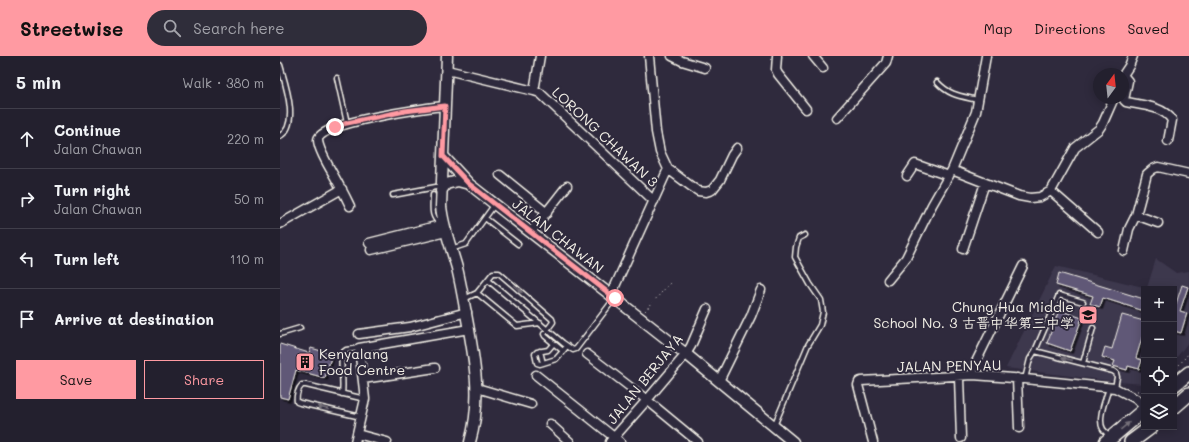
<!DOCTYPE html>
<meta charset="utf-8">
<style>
body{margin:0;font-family:Mali,"LXGW WenKai TC",sans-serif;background:#2f2d3a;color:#f1f3f6}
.controls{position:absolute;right:12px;bottom:12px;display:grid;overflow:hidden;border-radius:0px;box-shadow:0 2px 10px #0003}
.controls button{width:36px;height:36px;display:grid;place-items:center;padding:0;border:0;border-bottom:1px solid #403e4a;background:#23202e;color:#f1f3f6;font:20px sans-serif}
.compass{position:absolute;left:813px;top:12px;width:36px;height:36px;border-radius:50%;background:#23202e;box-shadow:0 2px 10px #0003;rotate:15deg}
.stop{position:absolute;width:12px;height:12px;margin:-9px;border:3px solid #ff9aa2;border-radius:50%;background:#fff}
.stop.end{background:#ff9aa2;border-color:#fff;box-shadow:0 1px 4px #0008}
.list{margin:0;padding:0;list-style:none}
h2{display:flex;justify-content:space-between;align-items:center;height:52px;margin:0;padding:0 16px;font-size:17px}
h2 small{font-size:13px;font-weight:400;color:#a3a3aa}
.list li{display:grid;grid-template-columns:26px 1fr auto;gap:12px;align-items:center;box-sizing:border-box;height:60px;padding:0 16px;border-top:1px solid #403e4a}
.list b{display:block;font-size:15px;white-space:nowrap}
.list p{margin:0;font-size:13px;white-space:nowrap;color:#a3a3aa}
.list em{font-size:13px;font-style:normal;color:#a3a3aa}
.actions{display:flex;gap:8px;padding:12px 16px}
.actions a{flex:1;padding:9px 0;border:1px solid #ff9aa2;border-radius:0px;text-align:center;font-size:14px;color:#ff9aa2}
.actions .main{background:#ff9aa2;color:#111}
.icon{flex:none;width:22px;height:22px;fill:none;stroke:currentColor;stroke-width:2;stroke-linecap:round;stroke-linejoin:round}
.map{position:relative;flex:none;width:909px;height:386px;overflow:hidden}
header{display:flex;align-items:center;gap:24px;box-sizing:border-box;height:56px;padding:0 20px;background:#ff9aa2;color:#111}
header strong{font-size:19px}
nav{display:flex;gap:22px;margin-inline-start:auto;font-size:14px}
.search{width:280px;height:36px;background:#2f2d3a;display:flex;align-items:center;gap:10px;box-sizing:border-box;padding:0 14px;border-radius:22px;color:#a3a3aa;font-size:15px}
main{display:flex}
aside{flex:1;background:#23202e}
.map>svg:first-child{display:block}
.built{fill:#3e384e}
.building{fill:#605977;stroke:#f4f1e8;filter:url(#shadow)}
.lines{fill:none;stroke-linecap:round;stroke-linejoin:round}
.service-casing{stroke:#f4f1e8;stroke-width:7}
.minor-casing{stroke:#f4f1e8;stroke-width:11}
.tertiary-casing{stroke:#f4f1e8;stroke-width:13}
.trunk-casing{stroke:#f4f1e8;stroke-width:16}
.path{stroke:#f4f1e8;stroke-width:1;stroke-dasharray:1 3;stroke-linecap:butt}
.service{stroke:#2f2a3d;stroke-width:4}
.minor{stroke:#2f2a3d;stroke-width:8}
.tertiary{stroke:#2f2a3d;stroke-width:10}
.trunk{stroke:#2f2a3d;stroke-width:13}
.oneway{fill:#747079}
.route{stroke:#ff9aa2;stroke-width:5}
.labels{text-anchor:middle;stroke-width:4;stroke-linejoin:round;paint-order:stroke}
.street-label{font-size:14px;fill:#f4f1e8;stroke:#2f2a3d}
.poi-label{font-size:14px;fill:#f4f1e8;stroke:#2f2a3d;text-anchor:end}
</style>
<header>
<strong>Streetwise</strong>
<div class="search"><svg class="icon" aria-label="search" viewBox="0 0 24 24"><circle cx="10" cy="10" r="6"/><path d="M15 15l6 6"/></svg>Search here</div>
<nav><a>Map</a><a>Directions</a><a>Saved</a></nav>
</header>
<main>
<aside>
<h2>5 min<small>Walk · 380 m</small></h2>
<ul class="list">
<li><svg class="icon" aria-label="ahead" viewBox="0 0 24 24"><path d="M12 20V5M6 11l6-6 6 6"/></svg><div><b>Continue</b><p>Jalan Chawan</p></div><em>220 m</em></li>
<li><svg class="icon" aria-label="right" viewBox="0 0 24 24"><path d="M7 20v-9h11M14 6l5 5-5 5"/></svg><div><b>Turn right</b><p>Jalan Chawan</p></div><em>50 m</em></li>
<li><svg class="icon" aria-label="left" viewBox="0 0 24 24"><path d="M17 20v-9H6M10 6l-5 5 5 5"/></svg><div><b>Turn left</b></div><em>110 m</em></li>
<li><svg class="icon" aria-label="arrive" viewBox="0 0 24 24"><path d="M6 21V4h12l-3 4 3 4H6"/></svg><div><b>Arrive at destination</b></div></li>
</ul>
<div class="actions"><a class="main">Save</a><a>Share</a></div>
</aside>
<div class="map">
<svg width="909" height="386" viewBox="0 0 909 386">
<defs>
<filter id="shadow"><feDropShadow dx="2.5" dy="2.5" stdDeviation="0" flood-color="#0009"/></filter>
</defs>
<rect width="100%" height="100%" fill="#2f2a3d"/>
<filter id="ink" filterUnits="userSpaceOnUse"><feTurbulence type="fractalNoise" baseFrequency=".025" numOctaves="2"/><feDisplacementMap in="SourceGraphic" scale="8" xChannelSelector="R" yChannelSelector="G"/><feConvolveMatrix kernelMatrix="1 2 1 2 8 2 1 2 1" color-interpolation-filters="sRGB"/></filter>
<g filter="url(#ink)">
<path class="built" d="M876,203l20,14 13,-2v70l-15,20v-72h-30v95l-25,-2 -113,-14 50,-102 91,22z"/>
<path class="building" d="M779,217l85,26v12l-41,-13 -3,9 -10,-3 3,-8 -37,-11z
M902,229l6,2 -8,24 7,2 -6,20 -7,-2v-21z
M779,254l23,8 -12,33 -23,-8z
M842,259l22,6v10l-8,27 6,2 -3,9 -11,-3 -1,4 -14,-4 2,-5 -13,-4 3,-10 7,2z
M0,288l29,9 2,-5 21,6 -7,24 -29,-8 -8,29 -8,-2z"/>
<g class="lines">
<g class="service-casing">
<path id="service" d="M0,9c5,18 20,60 0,71
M57,22l10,45
M657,26c13,14 24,14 41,18
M113,139l48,-9
M153,139c0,13 -3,20 7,29
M205,162l33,26
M171,193l15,-5 29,-40
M208,224l75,63 10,7 3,-1 38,-50
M197,237l40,33 23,-3
M184,243l13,-6 16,-20h6l53,46 1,3 -9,12 1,2 18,15 4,-5
M0,278l20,-6
M274,287l-6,7 -11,2 -2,2 2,9 3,1 16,-5 7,-8
M260,295l3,12
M755,295l24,-56 24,7
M803,307l10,-35
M745,323l5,-20 5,-8 78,20 3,2 1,4 -2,11
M829,332c-3,10 -12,31 -6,41 2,3 5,5 7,7
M62,338c2,-14 -2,-27 0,-41l4,-3 13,-2
M81,361l-61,-14 -3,-1c-1,-6 1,-13 5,-17h4l59,14
M494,370l34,-81 12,-20 3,-13 -2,-12 -11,-16 -15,-27 1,-10 3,-9 6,-3"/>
</g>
<g class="minor-casing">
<path id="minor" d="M369,0l7,76 4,20 8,17 24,18 6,4 8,1 6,-2 8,-10 12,-25 5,-7
M392,0l10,5 23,7
M497,0l-1,14 2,4 28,35
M533,0l10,12
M706,0l-10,56 -24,58 67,26 11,2 10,-1 11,-6 24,-43 24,-19 4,-6 11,-25
M167,14l87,21 6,2 114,108
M843,19l5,6 -4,19 2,2c15,3 37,4 46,18l-4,21
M843,19l6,-9 4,-10
M254,35l6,-35
M557,62l49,-55 2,-7
M220,119l47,38
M627,120l8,-12 34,12
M771,135l47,41
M70,150c-3,-6 -6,-13 -10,-19 -5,-11 -22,-36 -22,-47 -1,-17 111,-33 127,-34
M856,159l22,8
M0,168l62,-35
M251,176l36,-46
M89,187l75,-19
M683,193l22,-66
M91,194l75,-18
M844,195l5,-22 7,-14 11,-41 6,-5 5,-2 31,7
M608,224l18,-22 26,-53 20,-35
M331,239l57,-126
M79,278l51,-7 57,-15
M307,298l60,46 51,42
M256,319l84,67
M693,319l1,-9 49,-100
M679,321l2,61
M737,322l2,50
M83,323l72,-11
M439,325l32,-65 10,-26
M197,332l54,16
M270,368l20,18
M77,378l30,8
M75,386l10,-43 -6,-51 110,-19
M330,386l37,-42 39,-46 5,-8 16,-37
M593,386l-15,-57 1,-3 2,-1 112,-6 52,4 90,9 21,11 8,8"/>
</g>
<g class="tertiary-casing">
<path id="tertiary" d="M167,0l-6,150c2,21 10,41 16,62 5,21 8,41 12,62 7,39 12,73 1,112
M163,100l26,28 217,170 107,88
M161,135l5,-7 12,-3 11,3"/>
</g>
<g class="trunk-casing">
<path id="trunk" d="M894,329l15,-12
M894,351l15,-13
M826,386l38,-32
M851,386l20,-15"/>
</g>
<path class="path" d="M365,255l25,-28
M894,315l15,-18
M857,335h7"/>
<use href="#service" class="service"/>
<use href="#minor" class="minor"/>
<use href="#tertiary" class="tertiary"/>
<use href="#trunk" class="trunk"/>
</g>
<defs><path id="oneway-solid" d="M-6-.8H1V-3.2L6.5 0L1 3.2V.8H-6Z"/></defs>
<g class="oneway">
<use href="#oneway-solid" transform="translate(238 233) rotate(41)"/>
<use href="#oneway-solid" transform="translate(787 303) rotate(-166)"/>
<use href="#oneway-solid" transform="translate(43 352) rotate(-167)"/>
<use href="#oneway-solid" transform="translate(845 370) rotate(-40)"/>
</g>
</g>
<g class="lines" filter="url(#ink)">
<path class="route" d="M55,71l12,-4 58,-12 40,-5 -2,50 26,28 146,114"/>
</g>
<defs>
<g id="school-square" transform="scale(1)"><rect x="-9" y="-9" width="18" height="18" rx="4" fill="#ff9aa2" stroke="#2f2a3d"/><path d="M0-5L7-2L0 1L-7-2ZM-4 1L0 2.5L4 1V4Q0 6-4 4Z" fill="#111"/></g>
<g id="building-square" transform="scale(1)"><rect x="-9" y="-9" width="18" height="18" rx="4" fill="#ff9aa2" stroke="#2f2a3d"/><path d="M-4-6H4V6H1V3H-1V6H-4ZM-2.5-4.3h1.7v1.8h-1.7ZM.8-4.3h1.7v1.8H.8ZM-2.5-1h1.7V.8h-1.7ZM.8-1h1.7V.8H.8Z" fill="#111"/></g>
</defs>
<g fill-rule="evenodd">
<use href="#school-square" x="808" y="259"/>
<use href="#building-square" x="25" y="306"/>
</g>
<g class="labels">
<g class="street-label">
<text transform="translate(325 81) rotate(43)" y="5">LORONG CHAWAN 3</text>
<text transform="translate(278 180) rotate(38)" y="5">JALAN CHAWAN</text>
<text transform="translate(669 310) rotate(-1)" y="5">JALAN PENYAU</text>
<text transform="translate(365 323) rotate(-51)" y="5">JALAN BERJAYA</text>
</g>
<g class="poi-label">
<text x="794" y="256">Chung Hua Middle<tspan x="794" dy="16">School No. 3 古晋中华第三中学</tspan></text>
<text x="39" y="303" text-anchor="start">Kenyalang<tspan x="39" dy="16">Food Centre</tspan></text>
</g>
</g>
</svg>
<div class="controls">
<button>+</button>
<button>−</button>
<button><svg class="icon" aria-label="locate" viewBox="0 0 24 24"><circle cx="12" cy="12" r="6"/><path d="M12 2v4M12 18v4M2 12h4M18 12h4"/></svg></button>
<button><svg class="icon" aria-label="layers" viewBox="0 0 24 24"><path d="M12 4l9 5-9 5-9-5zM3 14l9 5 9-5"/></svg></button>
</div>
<svg class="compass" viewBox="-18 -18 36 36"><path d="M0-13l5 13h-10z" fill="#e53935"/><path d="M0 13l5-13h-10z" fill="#a3a3aa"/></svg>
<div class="stop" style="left:335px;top:242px"></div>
<div class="stop end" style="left:55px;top:71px"></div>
</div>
</main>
